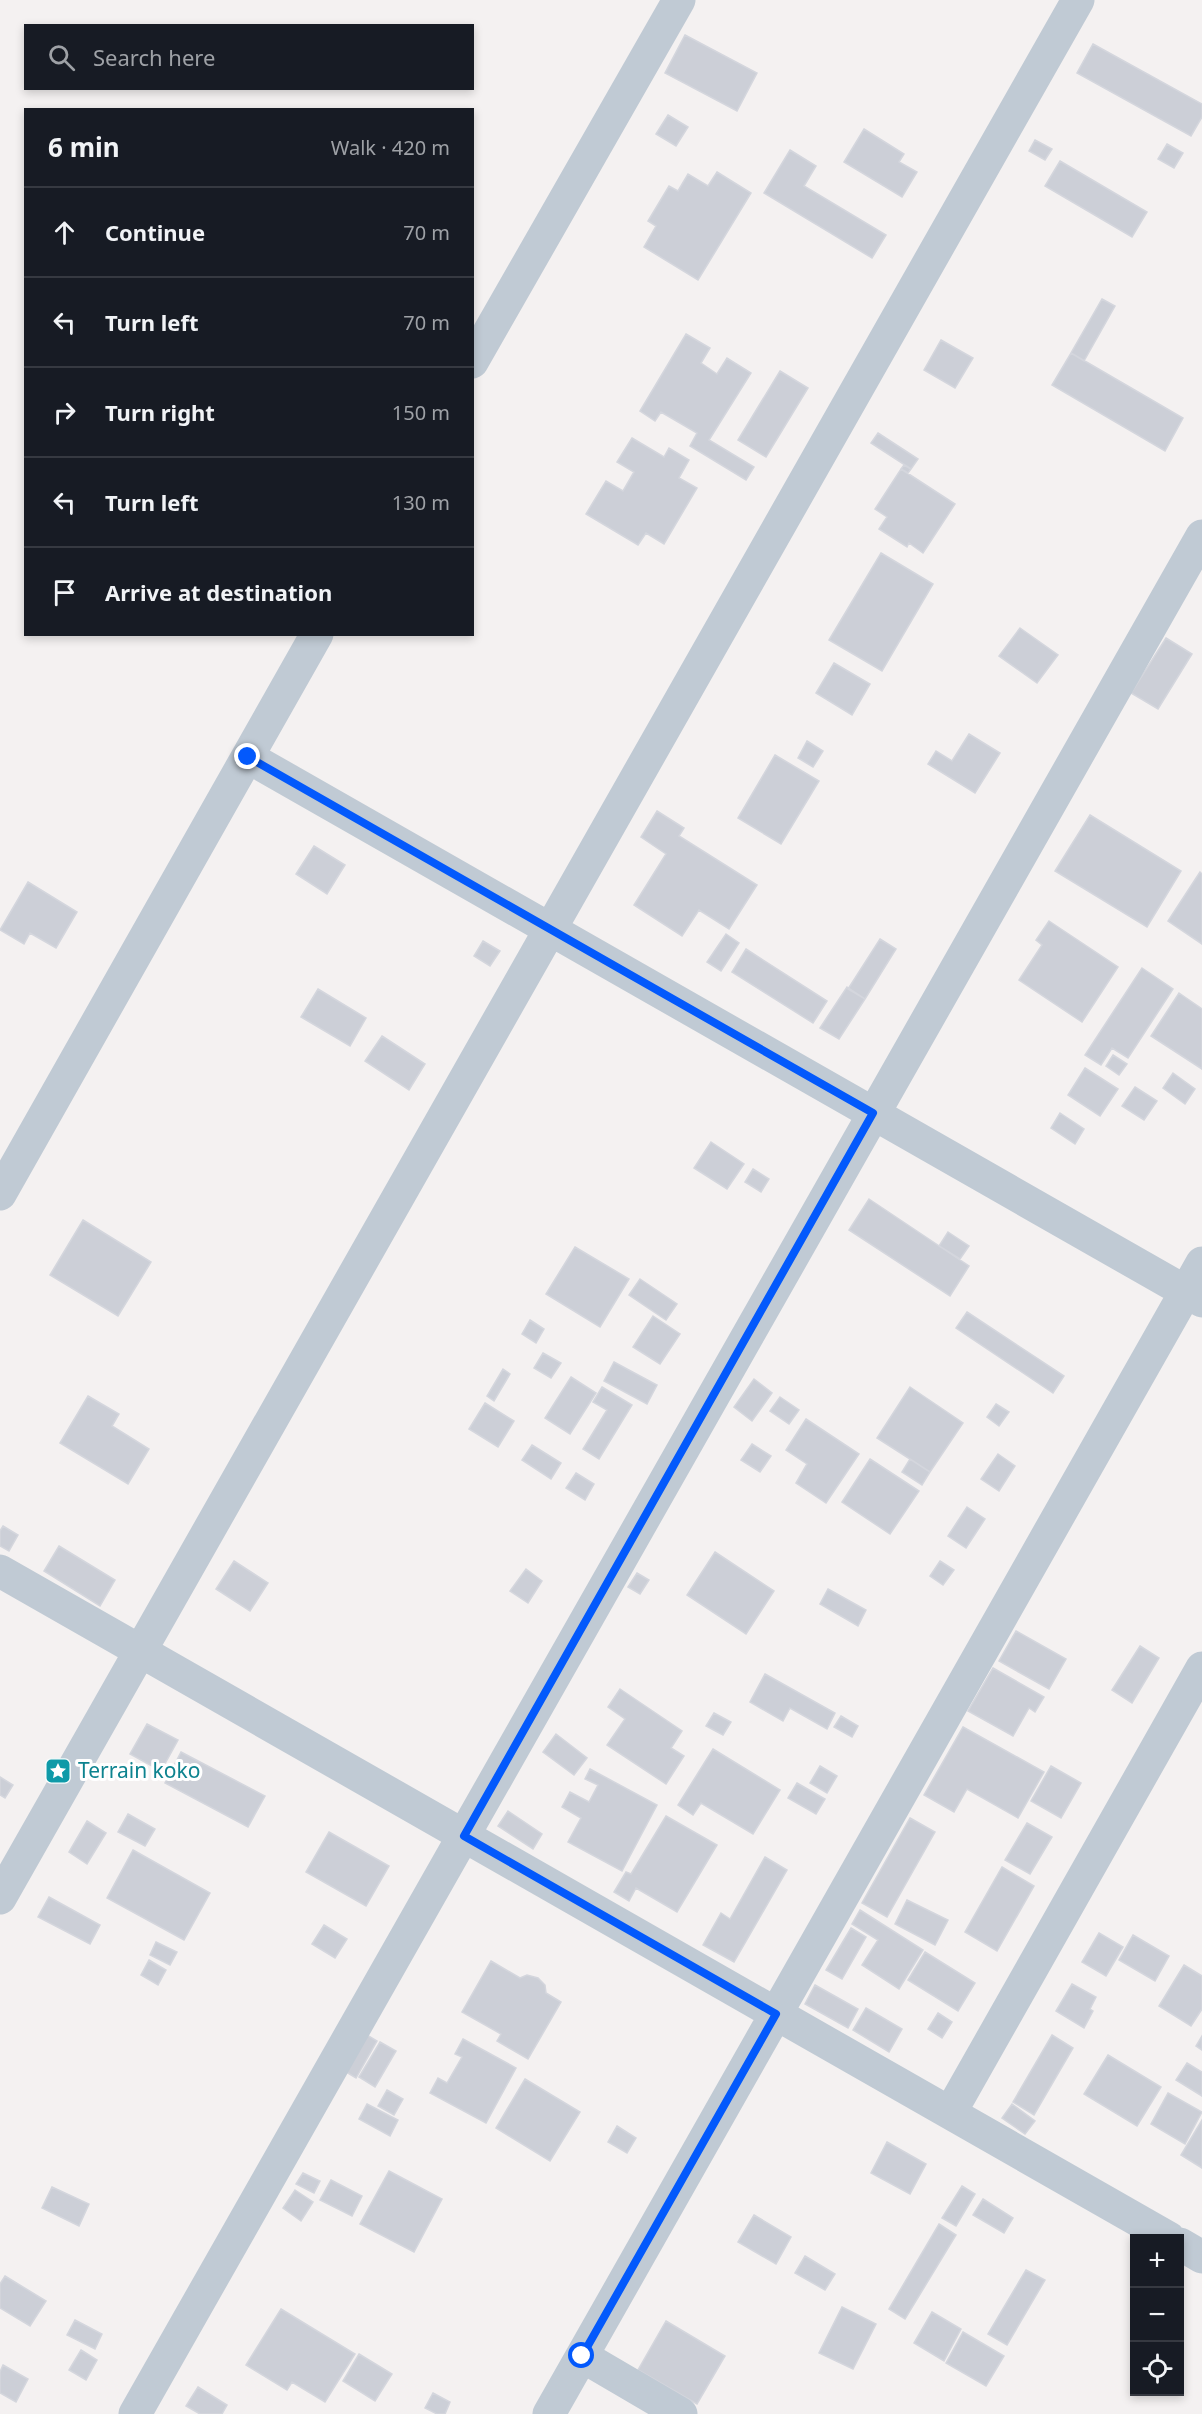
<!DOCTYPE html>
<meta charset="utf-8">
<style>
body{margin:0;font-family:"Noto Sans",sans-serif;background:#242831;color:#f1f3f6}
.controls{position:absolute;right:18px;bottom:18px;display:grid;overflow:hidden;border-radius:0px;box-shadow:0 3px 9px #0003}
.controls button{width:54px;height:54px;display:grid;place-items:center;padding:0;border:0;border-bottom:2px solid #363941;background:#171b24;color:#f1f3f6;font:30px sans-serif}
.stop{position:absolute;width:18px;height:18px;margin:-14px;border:4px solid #0359fc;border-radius:50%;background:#fff}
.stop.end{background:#0359fc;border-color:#fff;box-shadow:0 2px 6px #0008}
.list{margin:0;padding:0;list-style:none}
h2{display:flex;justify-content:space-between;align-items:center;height:78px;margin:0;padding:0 24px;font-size:26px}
h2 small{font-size:20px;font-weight:400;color:#9ea1a6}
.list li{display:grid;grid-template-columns:39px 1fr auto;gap:18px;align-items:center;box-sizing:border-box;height:90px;padding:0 24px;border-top:2px solid #363941}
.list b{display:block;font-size:22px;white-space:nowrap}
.list em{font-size:20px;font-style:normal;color:#9ea1a6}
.icon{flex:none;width:33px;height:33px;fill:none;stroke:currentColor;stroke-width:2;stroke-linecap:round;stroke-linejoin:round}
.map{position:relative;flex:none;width:1202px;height:2414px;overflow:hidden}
.search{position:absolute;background:#171b24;box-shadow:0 3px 9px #0003;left:24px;top:24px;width:450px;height:66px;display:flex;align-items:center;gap:15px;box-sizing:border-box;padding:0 21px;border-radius:0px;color:#9ea1a6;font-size:22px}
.panel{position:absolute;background:#171b24;box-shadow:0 3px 9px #0003;left:24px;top:108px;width:450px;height:528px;border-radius:0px}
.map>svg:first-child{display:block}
.building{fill:#cccfd7;stroke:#d4d6dd;stroke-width:1.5}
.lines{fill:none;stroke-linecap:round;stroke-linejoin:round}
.minor{stroke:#c0cad4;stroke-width:33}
.route{stroke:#0359fc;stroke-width:8}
.labels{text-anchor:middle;stroke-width:6;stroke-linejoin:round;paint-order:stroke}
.culture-label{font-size:21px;fill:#0d838f;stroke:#fff;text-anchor:start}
</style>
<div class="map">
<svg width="1202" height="2414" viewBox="0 0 1202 2414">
<rect width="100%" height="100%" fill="#f4f1f1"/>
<path class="building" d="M685,35l72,38 -20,38 -72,-38z
M1093,44l109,60v13l-11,19 -114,-63z
M668,115l20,12 -12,19 -20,-12z
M864,129l40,25 -5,8 18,10 -15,25 -58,-35z
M1035,140l17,9 -7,11 -16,-9z
M1167,144l16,9 -9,15 -16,-9z
M790,150l26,16 -12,20 82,49 -14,23 -108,-65z
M1060,161l87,51 -15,25 -87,-51z
M717,172l34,21 -53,87 -54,-33 12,-21 -8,-5 21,-35 9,5 10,-17 20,12z
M1102,299l13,7 -31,55 -13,-8z
M686,334l24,14 -9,15 16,11 10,-16 24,15 -42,67 45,27 -8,13 -56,-34 7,-13 -36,-21 -6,9 -15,-10z
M941,340l32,18 -18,30 -31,-18z
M1071,353l112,65 -18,33 -113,-66z
M780,371l28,17 -42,69 -28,-17z
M878,433l40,26 -7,10 -40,-26z
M632,438l32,19 5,-9 20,12 -10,18 18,10 -33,56 -18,-11 -8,12 -52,-31 20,-33 17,10 11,-19 -17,-10z
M904,465l7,4 -3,4 -7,-4z
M901,469l54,35 -32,49 -14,-10 -2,4 -28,-18 8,-12 -12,-8z
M881,553l52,31 -51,87 -53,-31z
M1020,628l38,27 -21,28 -38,-27z
M1166,638l26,16 -34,55 -27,-16z
M834,663l36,21 -18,31 -36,-22z
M969,734l31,19 -25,40 -47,-29 8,-13 16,10z
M807,741l16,10 -10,16 -15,-9z
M775,755l44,26 -38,63 -43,-26z
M657,811l27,17 -5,8 78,49 -28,44 -30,-19 -17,26 -48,-31 32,-51 -25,-17z
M1090,815l91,56 -34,56 -92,-56z
M314,846l31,19 -18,29 -31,-20z
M1200,872l2,2v70l-34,-23z
M28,882l49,30 -21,36 -26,-15 -6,11 -24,-14z
M1049,921l69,46 -36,55 -63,-42 23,-35 -6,-5z
M726,934l13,9 -18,28 -14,-9z
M880,939l16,10 -31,50 -17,-10z
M483,941l17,10 -10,15 -16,-10z
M746,949l81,52 -14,22 -81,-51z
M1142,968l31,21 -45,69 -16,-10 -11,17 -16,-10z
M847,987l18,12 -26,40 -19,-11z
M318,989l48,29 -16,28 -49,-29z
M1179,993l23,16v60l-51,-33z
M382,1036l43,28 -16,26 -44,-29z
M1113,1055l14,9 -8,11 -13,-9z
M1085,1068l33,21 -18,27 -32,-21z
M1173,1073l22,16 -10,15 -22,-16z
M1135,1087l22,14 -13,19 -22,-14z
M1060,1113l24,16 -9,15 -24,-16z
M711,1142l33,22 -17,25 -33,-21z
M753,1169l16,10 -8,13 -16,-10z
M869,1199l100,67 -19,30 -101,-66z
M83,1220l68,42 -33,54 -68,-41z
M948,1232l21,14 -9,13 -21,-13z
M575,1247l54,32 -29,48 -54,-33z
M640,1279l37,25 -11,16 -37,-25z
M967,1312l97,64 -11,17 -97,-65z
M653,1316l27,18 -20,30 -27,-17z
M530,1320l14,9 -8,14 -14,-9z
M543,1353l18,10 -10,15 -17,-10z
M614,1362l43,23 -10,19 -43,-23z
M503,1369l7,5 -16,27 -7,-5z
M571,1377l25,16 -26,41 -25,-16z
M754,1379l18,14 -20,28 -18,-14z
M602,1387l30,18 -33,54 -16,-10 24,-39 -14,-8z
M910,1387l53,36 -33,49 -53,-34z
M88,1396l31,18 -7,12 37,23 -21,35 -68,-41z
M780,1397l19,13 -10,14 -19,-13z
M485,1403l29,18 -16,26 -29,-18z
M996,1404l13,8 -10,14 -12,-9z
M806,1419l53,35 -33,49 -30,-20 11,-19 -21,-14z
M752,1444l19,12 -11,16 -19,-12z
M532,1445l29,18 -10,16 -29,-19z
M998,1454l17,12 -16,25 -18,-12z
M870,1459l49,32 -29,43 -48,-32z
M910,1459l20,13 -8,13 -20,-13z
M576,1473l18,11 -9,16 -19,-12z
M967,1507l18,12 -19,29 -18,-12z
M3,1526l15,9 -9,16 -9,-5v-15z
M59,1546l56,34 -15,26 -56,-35z
M715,1552l59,39 -28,43 -59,-39z
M234,1561l34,22 -18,28 -34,-22z
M940,1561l14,9 -11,15 -13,-9z
M526,1569l16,12 -14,22 -18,-12z
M637,1573l12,7 -9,14 -12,-7z
M828,1589l38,21 -8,16 -38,-22z
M1016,1631l50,28 -17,30 -50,-28z
M1140,1646l19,12 -27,45 -20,-13z
M993,1668l51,29 -9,15 -6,-4 -16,28 -45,-25z
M765,1674l70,39 -8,16 -37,-21 -7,13 -33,-19z
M620,1689l62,42 -11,17 13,8 -18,28 -59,-39 18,-26 -17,-12z
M714,1713l17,9 -8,13 -17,-9z
M841,1716l17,10 -6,11 -18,-10z
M147,1724l31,16 -17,31 -31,-17z
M963,1727l81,45 -26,46 -51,-29 -13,23 -30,-17z
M556,1734l31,24 -13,17 -31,-23z
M713,1749l67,41 -27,44 -52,-31 -8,12 -15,-10z
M181,1752l84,44 -17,31 -83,-44z
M820,1766l17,10 -10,17 -17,-10z
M1051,1766l30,17 -20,35 -30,-17z
M590,1769l67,36 -35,66 -54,-29 13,-24 -19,-11 8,-15 19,10 9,-17 -13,-6z
M0,1777l13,8 -8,13 -5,-3z
M797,1783l28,16 -9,15 -28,-16z
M508,1811l34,23 -9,15 -35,-23z
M128,1814l27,15 -10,17 -27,-14z
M666,1816l51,29 -40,67 -41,-24 -7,13 -15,-9 12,-20 5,2z
M910,1818l25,14 -48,85 -25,-14z
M87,1821l19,12 -19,31 -18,-12z
M1027,1823l25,14 -22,37 -25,-14z
M329,1832l60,34 -23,40 -60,-34z
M133,1850l77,43 -26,47 -77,-42z
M765,1857l22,13 -53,92 -31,-17 18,-32 9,6z
M1002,1867l32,19 -37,65 -32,-19z
M49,1897l51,28 -10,19 -52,-27z
M907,1900l41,20 -13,25 -40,-21z
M860,1910l63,40 -24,39 -37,-24 16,-25 -26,-16z
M324,1925l23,14 -12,19 -23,-14z
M851,1928l15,9 -24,42 -16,-9z
M1099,1933l24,14 -17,29 -24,-14z
M1133,1935l36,21 -14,25 -36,-21z
M156,1942l21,10 -7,13 -20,-10z
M925,1952l50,31 -17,28 -50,-31z
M149,1960l17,10 -8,15 -17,-10z
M491,1961l29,17 7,-3 11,3 7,7 1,8 15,9 -33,57 -31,-18 4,-7 -39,-22z
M1184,1965l18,11v33l-11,17 -32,-20z
M1072,1984l24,13 -6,12 3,2 -9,17 -28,-17z
M815,1985l43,24 -10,19 -43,-24z
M866,2008l36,21 -13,23 -36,-22z
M938,2013l14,9 -10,16 -14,-9z
M362,2032l15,9 -21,37 -15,-9z
M1052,2035l21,13 -39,67 -21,-13z
M1202,2036v14l-6,-4z
M463,2039l53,29 -30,55 -56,-30 8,-15 9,5 15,-26 -7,-3z
M380,2042l16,9 -21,36 -16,-10z
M1108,2055l53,32 -24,39 -53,-32z
M1187,2063l15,9v24l-26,-16z
M525,2079l55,33 -30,49 -54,-33z
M387,2090l16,9 -9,16 -16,-9z
M1168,2093l34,19 -17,32 -34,-20z
M367,2104l31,16 -8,16 -31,-17z
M1012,2104l23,17 -10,13 -23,-16z
M1202,2120v48l-21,-13z
M617,2126l19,12 -9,15 -19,-11z
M887,2142l39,22 -16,30 -39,-21z
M389,2171l53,28 -28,53 -54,-28z
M303,2173l17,8 -6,12 -18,-9z
M331,2180l31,16 -10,20 -32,-16z
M962,2186l13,8 -19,32 -14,-8z
M52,2187l37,17 -10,22 -37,-18z
M295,2190l18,12 -12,19 -18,-13z
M983,2199l30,19 -9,15 -31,-18z
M754,2215l37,22 -15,27 -38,-22z
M939,2224l17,11 -51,84 -16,-10z
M805,2256l30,18 -10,16 -30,-17z
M1026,2270l19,10 -38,65 -19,-11z
M5,2276l41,25 -16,25 -30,-18v-24z
M842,2307l34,17 -23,45 -34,-16z
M281,2309l74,45 -30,48 -33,-20 -5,8 -41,-25z
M932,2312l29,17 -17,32 -30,-18z
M75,2320l27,14 -7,15 -28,-14z
M666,2321l59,35 -28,48 -59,-34z
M963,2332l41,24 -18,30 -40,-23z
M81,2350l16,10 -11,20 -17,-10z
M359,2354l33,20 -17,27 -32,-20z
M3,2365l25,14 -12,23 -16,-9v-21z
M198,2387l29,18 -5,9h-22l-14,-8z
M433,2393l17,9 -5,12h-8l-12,-6z"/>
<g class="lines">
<path class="minor" d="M472,362l207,-362
M248,757l954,544
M0,1194l317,-560
M0,1571l1169,667
M0,1898l1078,-1898
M950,2113l252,-445
M1180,2244l22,13
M582,2356l99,58
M135,2414l1067,-1878
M549,2414l653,-1151"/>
</g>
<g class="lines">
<path class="route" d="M248,757l625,356 -409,723 312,178 -194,342"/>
</g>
<defs>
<g id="sight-square" transform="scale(1.35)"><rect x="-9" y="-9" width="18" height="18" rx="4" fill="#0f9aa8" stroke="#fff"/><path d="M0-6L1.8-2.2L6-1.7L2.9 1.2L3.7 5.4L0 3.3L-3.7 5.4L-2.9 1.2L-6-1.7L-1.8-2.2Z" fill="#fff"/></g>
</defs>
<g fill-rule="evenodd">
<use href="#sight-square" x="58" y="1771"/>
</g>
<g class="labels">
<g class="culture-label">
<text x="78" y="1778">Terrain koko</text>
</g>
</g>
</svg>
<div class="controls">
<button>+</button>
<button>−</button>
<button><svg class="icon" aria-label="locate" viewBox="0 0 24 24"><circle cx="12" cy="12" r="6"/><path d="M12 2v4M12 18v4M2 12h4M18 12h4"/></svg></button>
</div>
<div class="stop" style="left:582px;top:2356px"></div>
<div class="stop end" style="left:248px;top:757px"></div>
<div class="search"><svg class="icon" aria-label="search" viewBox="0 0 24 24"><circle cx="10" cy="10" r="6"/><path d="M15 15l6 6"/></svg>Search here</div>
<section class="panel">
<h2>6 min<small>Walk · 420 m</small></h2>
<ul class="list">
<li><svg class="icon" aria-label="ahead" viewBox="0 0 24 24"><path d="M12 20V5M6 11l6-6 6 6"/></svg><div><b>Continue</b></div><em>70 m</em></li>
<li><svg class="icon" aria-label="left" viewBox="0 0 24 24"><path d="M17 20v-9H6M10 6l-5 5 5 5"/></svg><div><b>Turn left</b></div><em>70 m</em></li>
<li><svg class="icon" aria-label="right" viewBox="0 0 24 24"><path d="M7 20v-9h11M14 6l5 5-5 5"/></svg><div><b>Turn right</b></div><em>150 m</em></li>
<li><svg class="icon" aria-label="left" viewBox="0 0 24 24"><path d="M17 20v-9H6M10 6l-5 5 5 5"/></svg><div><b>Turn left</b></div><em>130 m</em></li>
<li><svg class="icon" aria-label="arrive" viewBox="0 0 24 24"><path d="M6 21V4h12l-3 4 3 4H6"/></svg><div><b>Arrive at destination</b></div></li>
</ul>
</section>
</div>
